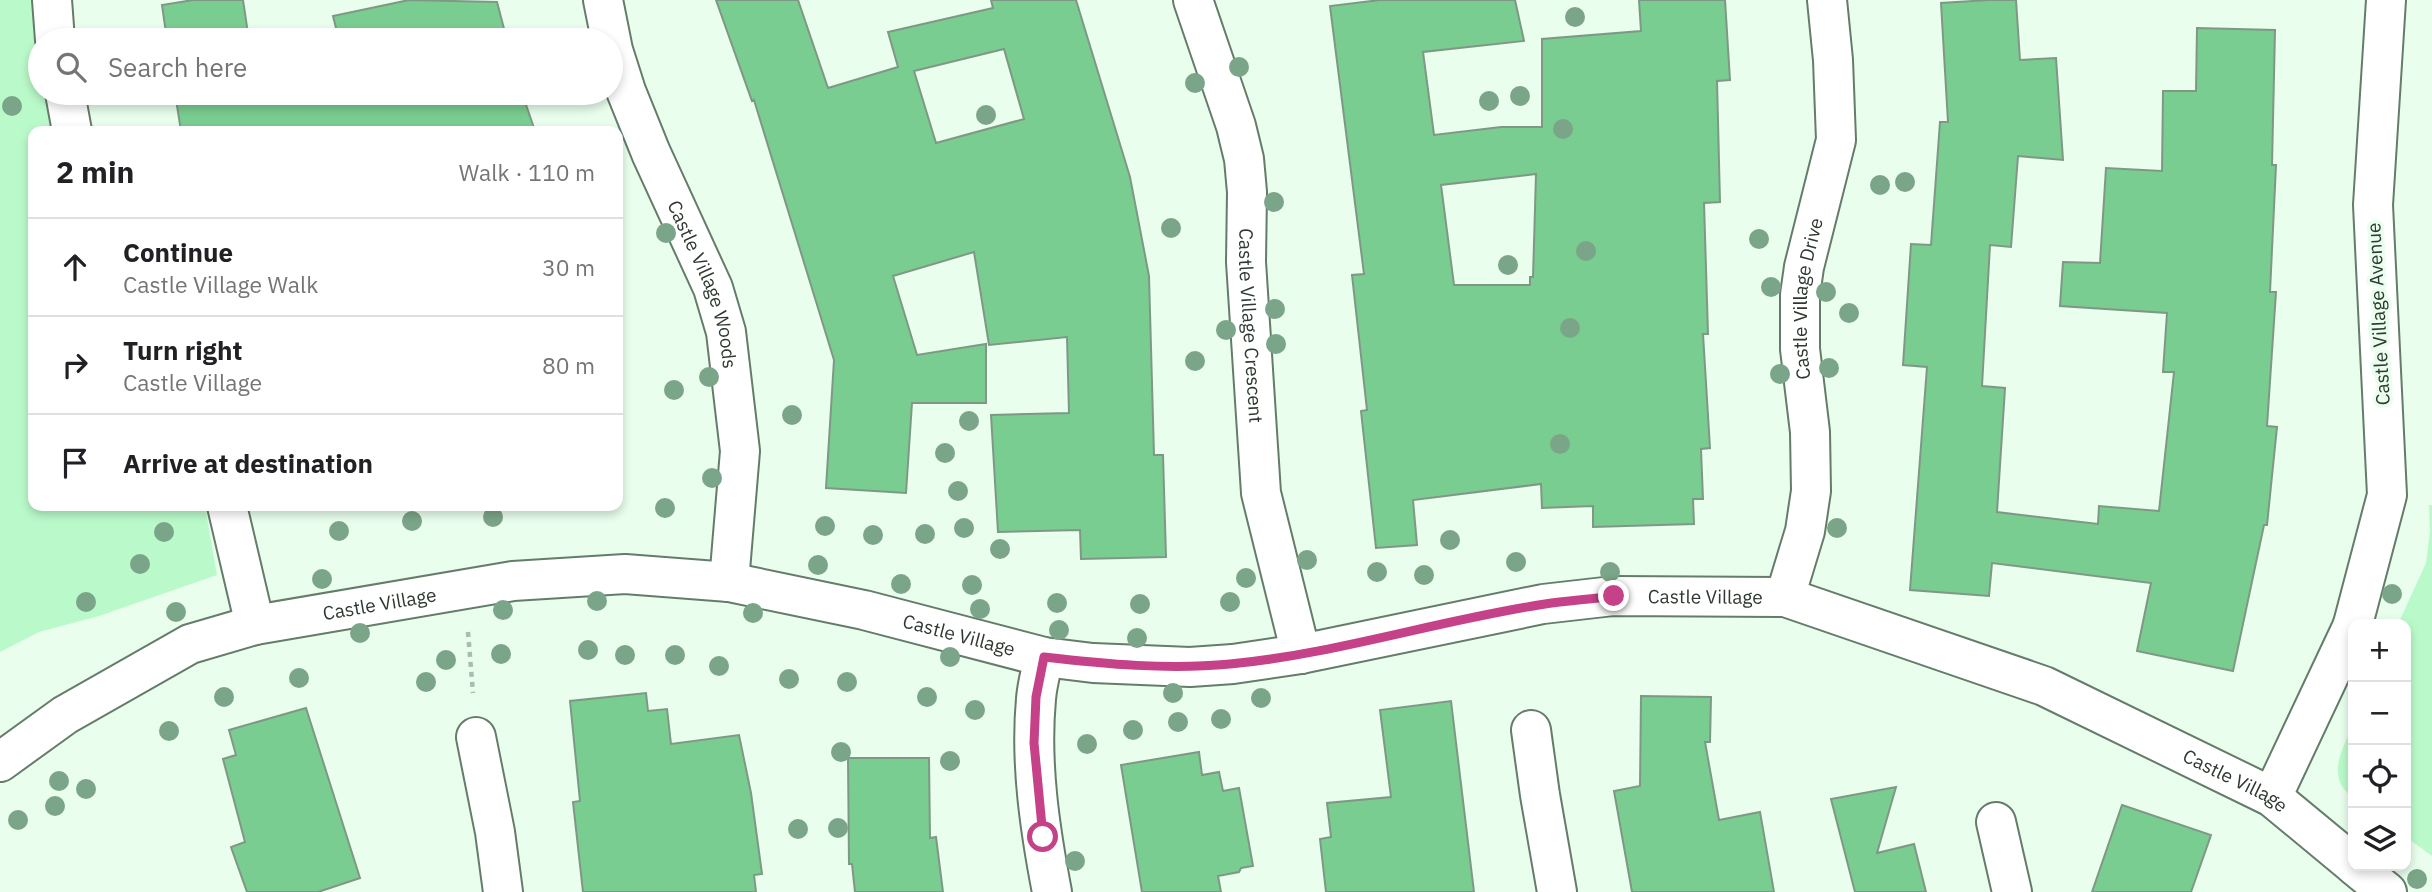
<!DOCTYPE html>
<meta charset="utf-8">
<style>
body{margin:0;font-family:"IBM Plex Sans",sans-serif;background:#f2f2f2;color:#202124}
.controls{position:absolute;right:21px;bottom:21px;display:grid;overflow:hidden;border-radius:14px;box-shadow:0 4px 10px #0003}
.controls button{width:63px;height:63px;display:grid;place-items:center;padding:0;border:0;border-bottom:2px solid #e0e0e0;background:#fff;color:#202124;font:35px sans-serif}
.stop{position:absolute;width:21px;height:21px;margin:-16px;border:5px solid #c54289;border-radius:50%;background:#fff}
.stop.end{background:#c54289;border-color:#fff;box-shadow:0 2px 7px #0008}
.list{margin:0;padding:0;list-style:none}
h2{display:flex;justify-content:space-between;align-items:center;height:91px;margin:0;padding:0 28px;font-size:30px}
h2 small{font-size:23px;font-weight:400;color:#757577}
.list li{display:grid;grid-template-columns:46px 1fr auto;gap:21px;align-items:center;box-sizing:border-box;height:98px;padding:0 28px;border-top:2px solid #e0e0e0}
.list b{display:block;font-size:26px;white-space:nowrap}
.list p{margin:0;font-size:23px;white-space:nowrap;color:#757577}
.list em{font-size:23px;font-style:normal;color:#757577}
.icon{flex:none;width:38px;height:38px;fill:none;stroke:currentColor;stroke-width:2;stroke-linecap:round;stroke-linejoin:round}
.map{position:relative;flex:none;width:2432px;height:892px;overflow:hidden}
.search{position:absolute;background:#fff;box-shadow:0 4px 10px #0003;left:28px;top:28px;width:595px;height:77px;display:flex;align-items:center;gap:18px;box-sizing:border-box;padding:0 24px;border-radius:38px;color:#757577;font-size:26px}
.panel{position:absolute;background:#fff;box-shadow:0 4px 10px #0003;left:28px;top:126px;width:595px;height:385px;border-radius:14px}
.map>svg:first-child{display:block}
.green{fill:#bafaca}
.building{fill:#7acd91;stroke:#7f9885;stroke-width:2;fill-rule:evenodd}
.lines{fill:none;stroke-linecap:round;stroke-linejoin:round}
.minor-casing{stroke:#647c69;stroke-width:42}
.path{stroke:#abbcae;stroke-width:4.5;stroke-dasharray:5 5;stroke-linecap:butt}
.minor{stroke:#fff;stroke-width:38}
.tree{fill:#7ba588}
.route{stroke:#c54289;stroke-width:9}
.labels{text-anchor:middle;stroke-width:7;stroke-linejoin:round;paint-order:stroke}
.street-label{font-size:19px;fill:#2f3931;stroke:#e9feed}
</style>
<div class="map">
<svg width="2432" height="892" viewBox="0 0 2432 892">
<rect width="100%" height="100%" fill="#e9feed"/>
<path class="green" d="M0,0h36l5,40 -1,53h7l7,38h-21v375h172l12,69 -118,41 -60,16 -39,20z
M2429,505h3v351l-26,-19v-213h-8l28,-61 4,-32z
M2353,724v74c-28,-22 -11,-46 0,-74z"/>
<path class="building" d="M193,0h50l6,40h-82l-5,-35z
M409,0l88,2 10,38h-168l-6,-24z
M716,0h82l30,88 70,-21 -10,-35 105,-24 -2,-8h85l54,177 19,99 5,179h9l3,102 -85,2 -1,-29 -82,2 -7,-117 78,-2 -2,-76 -78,8 -15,-93 -81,24 24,79 69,-11v59h-74l-6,90 -80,-5 8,-128 -80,-260 -2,1zM1004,49l20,70 -88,24 -22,-72z
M1380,0h135l9,41 -101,11 11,83 67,-8h41v-88l99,-8 -2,-31h86l5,80 -13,1 3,121 -16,1 4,131h-5l7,114 -9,1 2,50h-10l1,25 -101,3v-21l-51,2 -1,-24 -128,16 4,45 -41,3 -15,-137 6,-1 -15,-135 12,-1 -34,-268zM1536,174l-3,103h-3v8h-76l-13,-100z
M1989,0h27l4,60 36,-2 7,102 -45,-4 -7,91 -21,-2 -8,141 23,2 -8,124 101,12 1,-18 60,5 15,-139h-11l4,-59 -107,-7 3,-44 37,1 6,-95 56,3 1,-80h33l1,-63 78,2 -3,135h4l-6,127h6l-9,134 10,1 -10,98h-3l-31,146 -96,-20 14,-68 -159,-20 -3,33 -79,-6 17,-223 -24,-2 8,-121 20,1 9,-123h8l-7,-119z
M175,93h347l13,38h-354z
M646,693l2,18 19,-2 4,35 68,-9 12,58 11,81 -8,1 2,17h-173l-10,-90 7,-1 -10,-100z
M1641,696l70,1 -1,45h-5l14,78 41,-8 14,80h-142l-18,-101 26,-5z
M1451,701l23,191h-148l-6,-53 11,-2 -4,-34 64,-6 -11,-87z
M306,708l54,170 -42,14h-71l-16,-45 14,-5 -22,-83 13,-4 -7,-25z
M1199,752l3,23 17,-3 4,19 16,-3 14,78 -12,2 -2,4 -21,4 3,16h-79l-21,-127z
M848,758h81l1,80 6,-1 7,55h-88l-3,-28h-3z
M1896,787l-19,66 37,-9 12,48h-71l-24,-93z
M2122,805l89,30 -20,57h-99z"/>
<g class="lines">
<g class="minor-casing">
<g id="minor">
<path d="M52,0l3,40"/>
<path id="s1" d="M603,0l10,50 13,41 25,62 62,135 13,44 14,119 -11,131"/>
<path id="s2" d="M1193,0l43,126 8,33 3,33 -1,70 15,231 40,161"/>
<path d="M65,93l7,38"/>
<path d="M227,506l28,119"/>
<path id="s3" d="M1785,597l20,-66 6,-40 -1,-59 -10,-83v-54l4,-28 32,-127 -3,-80 -6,-60"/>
<path d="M2353,624l34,-129 -14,-290 13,-205"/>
<path d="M1044,657c-3,14 -7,28 -8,42 -6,64 4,131 16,193"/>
<path d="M1531,730l9,65 17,97"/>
<path d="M476,737l19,95 8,60"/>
<path id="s4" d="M0,762l65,-47 125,-71 65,-19 258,-44 112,-7 104,8 135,28 180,47 49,6 97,4 43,-3 68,-10 242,-50 70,-8 172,1 259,89 228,111 81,67"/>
<path d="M2272,797l81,-172"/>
<path d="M1996,822l16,70"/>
<path d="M2355,866l32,26"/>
</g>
</g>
<path class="path" d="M468,632l5,61"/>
<use href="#minor" class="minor"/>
</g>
<g class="tree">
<circle cx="1575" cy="17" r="10"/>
<circle cx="1239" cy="67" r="10"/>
<circle cx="1195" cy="83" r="10"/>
<circle cx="1520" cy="96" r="10"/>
<circle cx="1489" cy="101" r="10"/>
<circle cx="12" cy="106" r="10"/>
<circle cx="986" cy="115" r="10"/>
<circle cx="1563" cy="129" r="10"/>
<circle cx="1905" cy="182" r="10"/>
<circle cx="1880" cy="185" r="10"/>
<circle cx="1274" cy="202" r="10"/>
<circle cx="1171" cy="228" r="10"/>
<circle cx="666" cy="233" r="10"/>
<circle cx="1759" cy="239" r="10"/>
<circle cx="1586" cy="251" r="10"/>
<circle cx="1508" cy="265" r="10"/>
<circle cx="1771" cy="287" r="10"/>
<circle cx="1826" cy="292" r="10"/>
<circle cx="1275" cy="309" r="10"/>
<circle cx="1849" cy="313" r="10"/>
<circle cx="1570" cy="328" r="10"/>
<circle cx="1226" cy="330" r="10"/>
<circle cx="1276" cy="344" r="10"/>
<circle cx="1195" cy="361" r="10"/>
<circle cx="1829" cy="368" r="10"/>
<circle cx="1780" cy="374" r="10"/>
<circle cx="709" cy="377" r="10"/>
<circle cx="674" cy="390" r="10"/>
<circle cx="792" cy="415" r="10"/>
<circle cx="969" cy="421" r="10"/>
<circle cx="1560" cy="444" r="10"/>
<circle cx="945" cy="453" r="10"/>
<circle cx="712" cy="478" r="10"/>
<circle cx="958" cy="491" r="10"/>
<circle cx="665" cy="508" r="10"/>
<circle cx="493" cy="517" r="10"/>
<circle cx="412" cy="521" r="10"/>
<circle cx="825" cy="526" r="10"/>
<circle cx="964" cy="528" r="10"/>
<circle cx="1837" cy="528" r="10"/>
<circle cx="339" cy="531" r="10"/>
<circle cx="164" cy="532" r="10"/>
<circle cx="925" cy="534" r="10"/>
<circle cx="873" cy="535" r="10"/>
<circle cx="1450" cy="540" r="10"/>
<circle cx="1000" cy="549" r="10"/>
<circle cx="1307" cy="560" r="10"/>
<circle cx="1516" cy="562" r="10"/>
<circle cx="140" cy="564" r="10"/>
<circle cx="818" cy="565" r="10"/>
<circle cx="1377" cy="572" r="10"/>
<circle cx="1610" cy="572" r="10"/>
<circle cx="1424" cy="575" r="10"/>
<circle cx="1246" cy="578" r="10"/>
<circle cx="322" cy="579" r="10"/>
<circle cx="901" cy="584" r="10"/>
<circle cx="972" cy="585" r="10"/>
<circle cx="2392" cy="594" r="10"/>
<circle cx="597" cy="601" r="10"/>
<circle cx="86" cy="602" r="10"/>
<circle cx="1230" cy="602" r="10"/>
<circle cx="1057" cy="603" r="10"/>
<circle cx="1140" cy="604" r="10"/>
<circle cx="980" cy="609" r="10"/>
<circle cx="503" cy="610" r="10"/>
<circle cx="176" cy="612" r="10"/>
<circle cx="753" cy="613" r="10"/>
<circle cx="1059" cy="630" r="10"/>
<circle cx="360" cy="633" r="10"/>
<circle cx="1137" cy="638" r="10"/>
<circle cx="588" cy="650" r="10"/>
<circle cx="501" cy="654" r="10"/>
<circle cx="625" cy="655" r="10"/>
<circle cx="675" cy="655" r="10"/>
<circle cx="950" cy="657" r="10"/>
<circle cx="446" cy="660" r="10"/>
<circle cx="719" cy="666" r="10"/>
<circle cx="299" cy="678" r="10"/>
<circle cx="789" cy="679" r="10"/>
<circle cx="426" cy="682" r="10"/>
<circle cx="847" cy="682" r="10"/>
<circle cx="1173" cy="693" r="10"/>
<circle cx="224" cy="697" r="10"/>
<circle cx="927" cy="697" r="10"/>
<circle cx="1261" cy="698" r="10"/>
<circle cx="975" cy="710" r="10"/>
<circle cx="1221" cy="719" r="10"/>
<circle cx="1178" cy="722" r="10"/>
<circle cx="1133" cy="730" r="10"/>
<circle cx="169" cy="731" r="10"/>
<circle cx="1087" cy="744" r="10"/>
<circle cx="841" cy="752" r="10"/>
<circle cx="950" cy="761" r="10"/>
<circle cx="59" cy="781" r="10"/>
<circle cx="86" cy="789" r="10"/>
<circle cx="55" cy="806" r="10"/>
<circle cx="18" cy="820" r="10"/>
<circle cx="838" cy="828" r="10"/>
<circle cx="798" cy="829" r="10"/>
<circle cx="1075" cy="861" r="10"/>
<circle cx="2417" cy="879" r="10"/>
</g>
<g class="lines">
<path class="route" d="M1043,837l-9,-94 2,-46 8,-40c61,7 124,13 186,7 106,-10 209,-44 315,-60 22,-3 46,-5 69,-8"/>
</g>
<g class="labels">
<g class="street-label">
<text dy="7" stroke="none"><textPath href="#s1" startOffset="303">Castle Village Woods</textPath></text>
<text dy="7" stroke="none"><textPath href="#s3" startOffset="303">Castle Village Drive</textPath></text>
<text transform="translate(2378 314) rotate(-93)" y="7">Castle Village Avenue</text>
<text dy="7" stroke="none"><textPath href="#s2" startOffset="334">Castle Village Crescent</textPath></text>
<text dy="7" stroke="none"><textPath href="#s4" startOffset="1762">Castle Village</textPath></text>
<text dy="7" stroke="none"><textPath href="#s4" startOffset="418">Castle Village</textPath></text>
<text dy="7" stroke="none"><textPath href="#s4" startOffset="1006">Castle Village</textPath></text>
<text dy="7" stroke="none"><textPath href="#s4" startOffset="2329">Castle Village</textPath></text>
</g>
</g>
</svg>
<div class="controls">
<button>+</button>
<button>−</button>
<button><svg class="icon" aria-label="locate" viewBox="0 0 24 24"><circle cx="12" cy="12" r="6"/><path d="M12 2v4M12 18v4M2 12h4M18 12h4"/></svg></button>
<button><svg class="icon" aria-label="layers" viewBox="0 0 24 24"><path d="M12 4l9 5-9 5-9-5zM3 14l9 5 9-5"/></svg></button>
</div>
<div class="stop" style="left:1043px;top:837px"></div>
<div class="stop end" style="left:1614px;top:596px"></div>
<div class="search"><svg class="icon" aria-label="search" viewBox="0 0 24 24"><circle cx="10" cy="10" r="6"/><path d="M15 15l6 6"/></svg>Search here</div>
<section class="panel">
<h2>2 min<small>Walk · 110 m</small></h2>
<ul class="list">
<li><svg class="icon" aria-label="ahead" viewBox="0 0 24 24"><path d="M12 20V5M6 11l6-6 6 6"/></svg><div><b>Continue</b><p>Castle Village Walk</p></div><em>30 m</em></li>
<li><svg class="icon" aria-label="right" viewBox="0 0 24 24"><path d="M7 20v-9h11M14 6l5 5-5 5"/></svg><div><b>Turn right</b><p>Castle Village</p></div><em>80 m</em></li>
<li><svg class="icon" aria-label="arrive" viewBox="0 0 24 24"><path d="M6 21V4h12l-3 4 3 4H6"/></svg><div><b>Arrive at destination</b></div></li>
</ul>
</section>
</div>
